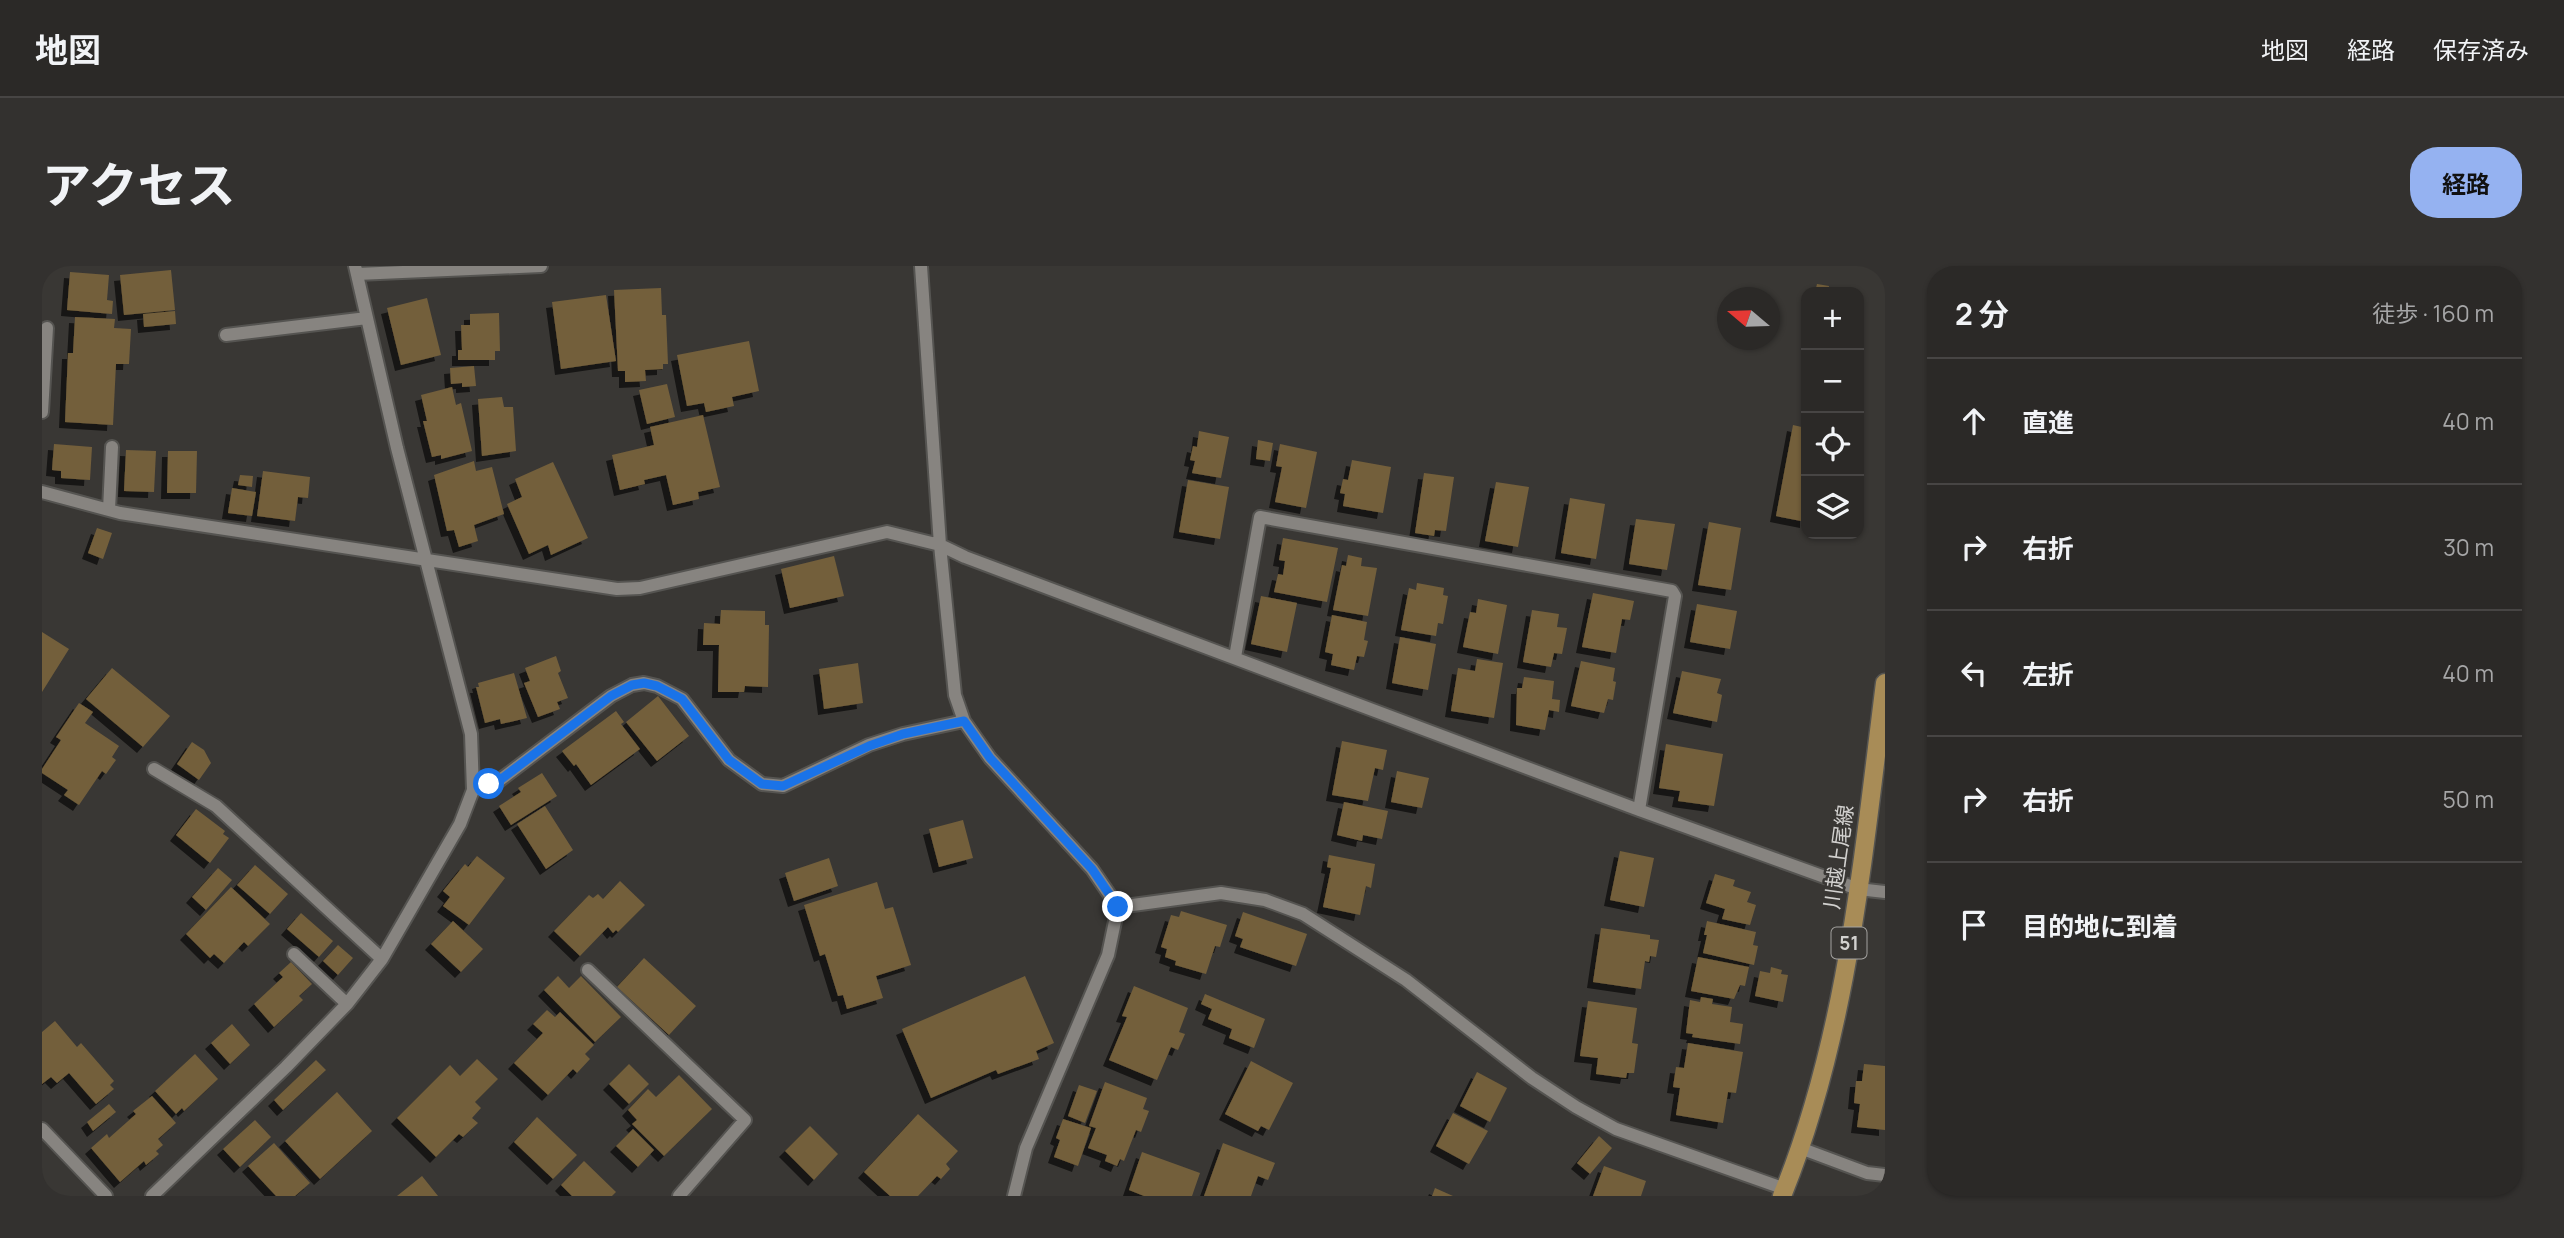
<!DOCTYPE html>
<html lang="ja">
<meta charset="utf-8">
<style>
body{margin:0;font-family:Manrope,"Noto Sans JP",sans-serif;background:#33312f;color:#f1f3f6}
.controls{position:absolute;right:21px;top:21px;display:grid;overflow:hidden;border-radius:14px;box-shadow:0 2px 5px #0004}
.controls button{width:63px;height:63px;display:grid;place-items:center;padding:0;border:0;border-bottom:2px solid #474544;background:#2b2927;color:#f1f3f6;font:35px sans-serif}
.compass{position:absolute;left:1675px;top:21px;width:63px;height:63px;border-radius:50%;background:#2b2927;box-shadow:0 2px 5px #0004;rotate:289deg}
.stop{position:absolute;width:21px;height:21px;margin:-16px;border:5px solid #1a73e8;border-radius:50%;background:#fff}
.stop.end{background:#1a73e8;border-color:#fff;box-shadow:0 2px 7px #0008}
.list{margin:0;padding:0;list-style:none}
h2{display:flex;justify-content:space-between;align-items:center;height:91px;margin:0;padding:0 28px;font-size:30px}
h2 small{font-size:23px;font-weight:400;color:#a6a6a7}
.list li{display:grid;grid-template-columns:46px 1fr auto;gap:21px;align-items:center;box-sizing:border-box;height:126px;padding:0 28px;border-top:2px solid #474544}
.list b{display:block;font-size:26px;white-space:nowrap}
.list em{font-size:23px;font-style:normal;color:#a6a6a7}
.icon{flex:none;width:38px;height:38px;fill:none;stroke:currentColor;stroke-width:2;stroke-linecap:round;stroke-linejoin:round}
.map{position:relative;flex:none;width:1843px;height:930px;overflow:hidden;border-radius:28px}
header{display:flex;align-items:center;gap:42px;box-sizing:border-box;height:98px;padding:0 35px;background:#2b2927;border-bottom:2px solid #474544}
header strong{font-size:33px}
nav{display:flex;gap:38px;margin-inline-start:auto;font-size:24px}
.intro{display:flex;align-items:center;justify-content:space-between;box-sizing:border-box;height:168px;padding:0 42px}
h1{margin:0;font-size:49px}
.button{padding:18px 32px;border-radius:28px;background:#95b2f1;color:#111;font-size:24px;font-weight:700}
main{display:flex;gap:42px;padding:0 42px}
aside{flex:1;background:#2b2927;border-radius:28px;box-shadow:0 2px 5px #0004}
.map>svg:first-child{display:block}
.building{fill:#735f3b;filter:url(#shadow)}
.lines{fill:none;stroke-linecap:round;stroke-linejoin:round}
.minor-casing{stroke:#555451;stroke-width:16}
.major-casing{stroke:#555451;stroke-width:21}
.minor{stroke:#878480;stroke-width:12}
.major{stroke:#a88c57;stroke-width:18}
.route{stroke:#1a73e8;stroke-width:9}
.labels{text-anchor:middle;stroke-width:5;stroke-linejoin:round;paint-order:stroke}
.shield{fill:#393734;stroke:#a4a3a0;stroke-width:2}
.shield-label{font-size:19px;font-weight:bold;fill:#d2d1cf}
.street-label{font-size:21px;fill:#d2d1cf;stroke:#393734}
</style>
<header>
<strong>地図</strong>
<nav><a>地図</a><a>経路</a><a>保存済み</a></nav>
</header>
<div class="intro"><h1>アクセス</h1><a class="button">経路</a></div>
<main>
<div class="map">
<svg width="1843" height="930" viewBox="0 0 1843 930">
<defs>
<filter id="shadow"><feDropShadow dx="-6" dy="6" stdDeviation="0" flood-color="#0009"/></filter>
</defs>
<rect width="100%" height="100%" fill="#393734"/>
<path class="building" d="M129,4l4,40 -51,5 -4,-40z
M28,6l39,3 -2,25 6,1 -1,13 -45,-4z
M1775,18l12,2 -1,6h-13z
M619,22l1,27h4l2,49h-5v5l-18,1 1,11 -21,1v-11h-7l-4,-81z
M564,29l10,66 -55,8 -9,-67z
M385,32l14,57 -40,10 -14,-57z
M133,45l1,13 -32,3 -1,-13z
M457,47l1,38h-5v9h-37v-10h4l-1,-25h9v-11z
M33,51l40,2 -1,9 17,1 -2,35h-13l-3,61 -48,-3 3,-69h5z
M707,75l10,50 -27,6 2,9 -28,6 -2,-9 -17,3 -10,-51z
M432,100l2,20 -14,1v-4l-11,1 -1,-16z
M625,118l8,33 -28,7 -8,-34z
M410,121l4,18 5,-2 11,48 -31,8v-4l-9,2 -9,-36h4l-6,-26z
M460,131l2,10h9l3,44 -34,5 -4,-57z
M661,149l17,72 -22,5 1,7 -26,6 -7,-30 -22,5 1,4 -25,6 -8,-35 42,-10 -4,-18z
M1751,159l13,3v94l-30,-6z
M1157,165l30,6 -8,41 -29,-5 3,-12 -5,-1 3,-14 4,1z
M1216,174l15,3 -3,18 -14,-2z
M12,178l38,3 -2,33 -29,-2v-7l-9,-1z
M1238,178l37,8 -11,56 -31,-6 7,-35 -6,-1z
M84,184l30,1 -2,41 -30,-1z
M126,185h29l-1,42h-29z
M1310,194l39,7 -8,46 -40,-7 2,-12 -5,-1 3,-14 5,1z
M432,195l2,10 16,-4 12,47 -30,11 4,16 -19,6 -5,-17 -7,1 -13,-56z
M511,196l35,76 -37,17 -3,-10 -19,9 -22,-50 15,-7 -7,-18z
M221,205l47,6 -2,21 -10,-1 -3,24 -38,-5z
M1382,207l30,4 -8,54 -11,-1 -1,6 -19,-3z
M198,209l13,1 -1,11 -14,-2z
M1146,214l41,7 -9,52 -41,-7z
M1454,216l33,5 -11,60 -33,-6z
M190,222l24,4 -4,24 -24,-3z
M1528,232l35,6 -9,55 -35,-6z
M1594,253l39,5 -8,46 -38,-6z
M1667,256l32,6 -10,62 -33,-5z
M55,262l15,5 -9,26 -15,-6z
M1241,272l55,10 -11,54 -53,-10 4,-18 5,1 2,-14 -6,-1z
M1306,289l14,3 -1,8 16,2 -9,48 -35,-6 9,-45 4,1z
M792,290l10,40 -54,12 -9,-39z
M1375,317l27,5 -1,7 5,1 -5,28 -5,-1 -2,13 -35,-6 8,-42 7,2z
M1551,327l41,8 -4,19 -8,-1 -6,34 -34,-6z
M1219,330l36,7 -10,49 -36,-8z
M1436,333l29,6 -9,49 -35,-7 7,-35 6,1z
M1655,338l40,7 -7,38 -40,-7z
M679,344l44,1v14h4l-1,62 -23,-1 -1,6h-26l1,-47h-16l1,-22 16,1z
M1490,344l27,4 -2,13 10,1 -5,26 -8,-1 -3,14 -28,-5z
M1290,349l35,7 -3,18 4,1 -4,16 -7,-1 -3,14 -23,-5 2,-11 -8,-2z
M0,366l27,17 -27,43z
M1358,371l36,7 -8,46 -36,-7z
M514,390l5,15 -3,2 10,25 -11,4 3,7 -22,8 -14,-34 6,-2 -5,-13z
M1435,393l26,4 -9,55 -43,-7 7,-43 17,3z
M1539,395l34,7 -2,13 3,1 -3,18 -5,-1 -4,14 -33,-7z
M816,397l5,40 -39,6 -5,-40z
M70,402l58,48 -27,31 -57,-48z
M1640,405l39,8 -4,14 5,2 -5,27 -44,-9z
M472,407l13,45 -26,6 -1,-5 -15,4 -9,-36h3l-1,-4z
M1482,411l30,4 -2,18 8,1 -1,12 -10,-2 -4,20 -29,-5 1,-37h5z
M616,430l31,40 -32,25 -31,-39z
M37,437l14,9 -8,11 34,23 -7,11 4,3 -10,14 -4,-3 -23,34 -15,-10 4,-5 -26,-17v-4l19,-29 -5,-3z
M574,445l8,11 -3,2 19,25 -49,36 -15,-21 -2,2 -12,-15z
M1300,475l45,9 -4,20 -8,-2 -7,33 -36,-6z
M150,476l12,8 7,13 -12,17 -22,-16z
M1624,478l57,10 -9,52 -36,-5 2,-10 -21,-3z
M1355,505l32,7 -7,30 -31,-6z
M500,507l15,23 -46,29 -12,-19 22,-14 -3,-4z
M1302,536l44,9 -6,28 -19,-4 -1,6 -25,-6z
M503,540l28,44 -27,19 -29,-45z
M154,543l29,22 -2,3 6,4 -19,25 -34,-28z
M921,554l10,38 -34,9 -10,-38z
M1578,585l34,7 -10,49 -34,-7z
M1287,589l46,9 -4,24 -5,-2 -6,29 -37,-8 8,-39 -4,-1z
M435,590l28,22 -36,47 -26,-19 7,-9 -7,-6 22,-27 3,3z
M787,592l9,28 -44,15 -9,-28z
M213,599l33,29 -18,20 -33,-29z
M176,602l14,12 -26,30 -14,-13z
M1673,608l20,6 -2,6 18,6 -4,10 9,3 -6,20 -28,-6 3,-10 -19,-6z
M578,615l25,24 -27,27 -2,-2 -3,3 -5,-6 -28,29 -26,-25 35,-36 4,3 5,-4 5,5z
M835,616l8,27 8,-2 18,58 -35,11 7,22 -36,11 -4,-14 -5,1 -13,-42 -5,2 -16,-51z
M189,621l39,37 -22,22 -4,-4 -20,21 -10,-9 -4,4 -24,-24z
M1139,645l46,14 -7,22 -5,-1 -9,28 -31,-9 1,-4 -11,-4 2,-8 -6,-2 10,-32 8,2z
M1201,646l64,22 -11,32 -56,-19 3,-8 -8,-3z
M259,647l32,28 -14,16 -32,-28z
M411,655l30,28 -22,23 -30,-28z
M1665,655l49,11 -3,13 5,1 -4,19 -51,-12 4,-18h-3z
M1559,662l49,7v4l9,1 -3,17 -6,-1 -1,6 -4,-1 -4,28 -48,-7z
M296,679l15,13 -15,17 -15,-14z
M1656,691l51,10 -4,19 -5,-1 -6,14 -43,-8z
M602,692l52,48 -27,29 -52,-48z
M249,696l21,22 -13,12 4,4 -29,27 -20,-23 29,-27 -4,-4z
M1729,701l11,3 -1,4 7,1 -5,27 -28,-6 5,-25 10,2z
M516,710l11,12 12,-12 40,41 -26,25 -51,-52z
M983,710l29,67 -18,8 3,8 -41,15 -2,-4 -65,28 -29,-69z
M1092,720l54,22 -9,24 6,2 -7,16 -7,-3 -14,33 -48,-20 18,-43 -5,-1z
M1163,728l60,25 -11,29 -25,-10 3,-9 -24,-10 4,-10 -11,-5z
M1659,731l12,2 -1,5 20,3 -2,15 13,2 -3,20 -48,-7 1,-3 -7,-1 4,-33 10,2z
M1546,735l49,7 -5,35 6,1 -4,29h-7l-1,5 -30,-4 2,-16 -18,-2z
M505,744l8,7 5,-5 34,33 -9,9 5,5 -13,14 -4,-4 -25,26 -34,-32 29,-30 -10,-9z
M13,755l22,26 4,-4 33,38 -4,4 4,4 -18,15 -27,-31 -12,10 -6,-6 -9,7v-52z
M190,758l18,21 -20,19 -19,-21z
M1646,777l55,9 -7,41 -8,-1 -5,31 -47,-8 4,-27 -7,-1 3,-20 8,1z
M153,788l23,25 -34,32 -2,-3 -6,6 -21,-23z
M435,793l21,20 -23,23 6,6 -9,10 6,5 -15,14 -4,-3 -23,23 -39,-39 53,-53 10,11z
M274,794l10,10 -43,40 -9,-10z
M1209,795l42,22 -24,47 -8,-4 -3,5 -33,-17z
M587,798l20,20 -20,20 -20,-20z
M1822,798l21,2v64l-28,-3 3,-23 -6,-1 2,-22h6z
M1435,806l30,16 -17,34 -30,-16z
M637,809l33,34 -48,47 -32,-32 5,-4 -9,-10 20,-21 8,8z
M1063,816l42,16 -4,11 6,2 -8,21 -5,-2 -12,31 -4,-2 -3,7 -12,-5 2,-6 -19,-7 8,-20 -7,-2z
M1037,819l18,6 -12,32 -17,-7z
M295,826l35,39 -52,48 -35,-38z
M110,830l24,27 -18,16 5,6 -7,6 3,3 -13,11 -2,-4 -24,21 -29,-34 16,-14 2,4 27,-24 -3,-3z
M67,838l7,8 -23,19 -6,-9z
M1411,847l35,18 -19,33 -33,-18z
M876,848l40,37 -12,13 4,5 -9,10 -4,-3 -19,20h-28l-26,-24z
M495,851l40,38 -24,24 -39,-37z
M1021,853l28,9 -13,38 -24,-9 6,-17 -4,-2z
M213,854l16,17 -31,30 -17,-18z
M768,860l28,28 -24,26 -29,-29z
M591,863l21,21 -16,17 -22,-21z
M1557,870l13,12 -22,26 -13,-11z
M232,877l36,40 -15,13h-19l-28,-30z
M1181,877l52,20 -7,17 -10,-4 -7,20h-47z
M1100,886l58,21 -8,23h-48l-15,-6z
M542,895l32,31 -4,4h-40l-11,-11z
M1562,900l42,15 -5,15h-48z
M380,910l16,20h-41z
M1393,922l18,8h-21z"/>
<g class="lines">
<g class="minor-casing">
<path id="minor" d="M879,0l19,279 15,150 9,26 26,37 102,111 26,38 -10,48 -82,193 -12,48
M315,8l184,-8
M184,69l141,-17
M0,146l5,-84
M0,226l78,21 497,76 23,-1 247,-56 53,13 25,12 674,253 219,79 27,3
M67,244l3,-63
M1193,391l25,-140 412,74 3,5 -36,214
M112,503l62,37 166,153
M431,524l27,-10 111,-84 21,-11 12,-2 13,3 25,13 47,61 33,24 21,2 86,-41 34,-11 61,-13
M1076,641l103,-14 44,7 38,14 103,66 126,98 44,29 40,22 169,60
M252,688l53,50
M546,704l157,150 -66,76
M0,863l64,67
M1758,882l67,25 18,2
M110,930l134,-129 61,-63 35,-45 78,-135 13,-34 -2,-56 -74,-286 -42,-182"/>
</g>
<g class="major-casing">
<path id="major" d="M1740,930c66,-162 81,-341 103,-513"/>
</g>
<use href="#minor" class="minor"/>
<use href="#major" class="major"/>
</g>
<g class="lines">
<path class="route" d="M447,518l11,-4 111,-84 21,-11 12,-2 13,3 25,13 47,61 33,24 21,2 86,-40 34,-12 61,-13 26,37 102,111 26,38"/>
</g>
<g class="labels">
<rect class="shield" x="1789.5" y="661.5" width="35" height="31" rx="5"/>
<g class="shield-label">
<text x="1807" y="684">51</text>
</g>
<g class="street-label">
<text transform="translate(1797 591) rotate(-82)" y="7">川越上尾線</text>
</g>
</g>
</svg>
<div class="controls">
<button>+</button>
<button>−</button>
<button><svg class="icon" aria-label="locate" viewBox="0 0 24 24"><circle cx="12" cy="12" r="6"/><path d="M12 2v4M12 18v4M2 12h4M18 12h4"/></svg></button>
<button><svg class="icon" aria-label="layers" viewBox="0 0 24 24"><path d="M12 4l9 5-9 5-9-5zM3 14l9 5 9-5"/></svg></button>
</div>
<svg class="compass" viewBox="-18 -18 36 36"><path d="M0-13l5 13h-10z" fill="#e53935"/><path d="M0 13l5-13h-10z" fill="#a6a6a7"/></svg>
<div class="stop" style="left:447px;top:518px"></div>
<div class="stop end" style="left:1076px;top:641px"></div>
</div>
<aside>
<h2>2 分<small>徒歩 · 160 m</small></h2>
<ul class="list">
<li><svg class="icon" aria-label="ahead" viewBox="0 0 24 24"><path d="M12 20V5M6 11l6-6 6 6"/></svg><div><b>直進</b></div><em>40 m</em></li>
<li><svg class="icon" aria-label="right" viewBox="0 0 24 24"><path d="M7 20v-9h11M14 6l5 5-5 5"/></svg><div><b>右折</b></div><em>30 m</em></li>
<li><svg class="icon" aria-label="left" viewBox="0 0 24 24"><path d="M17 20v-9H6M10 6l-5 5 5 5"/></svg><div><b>左折</b></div><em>40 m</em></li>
<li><svg class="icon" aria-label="right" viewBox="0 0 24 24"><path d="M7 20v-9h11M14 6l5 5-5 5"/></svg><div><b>右折</b></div><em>50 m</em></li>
<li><svg class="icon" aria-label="arrive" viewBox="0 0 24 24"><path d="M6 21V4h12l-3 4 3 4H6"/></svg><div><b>目的地に到着</b></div></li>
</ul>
</aside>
</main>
